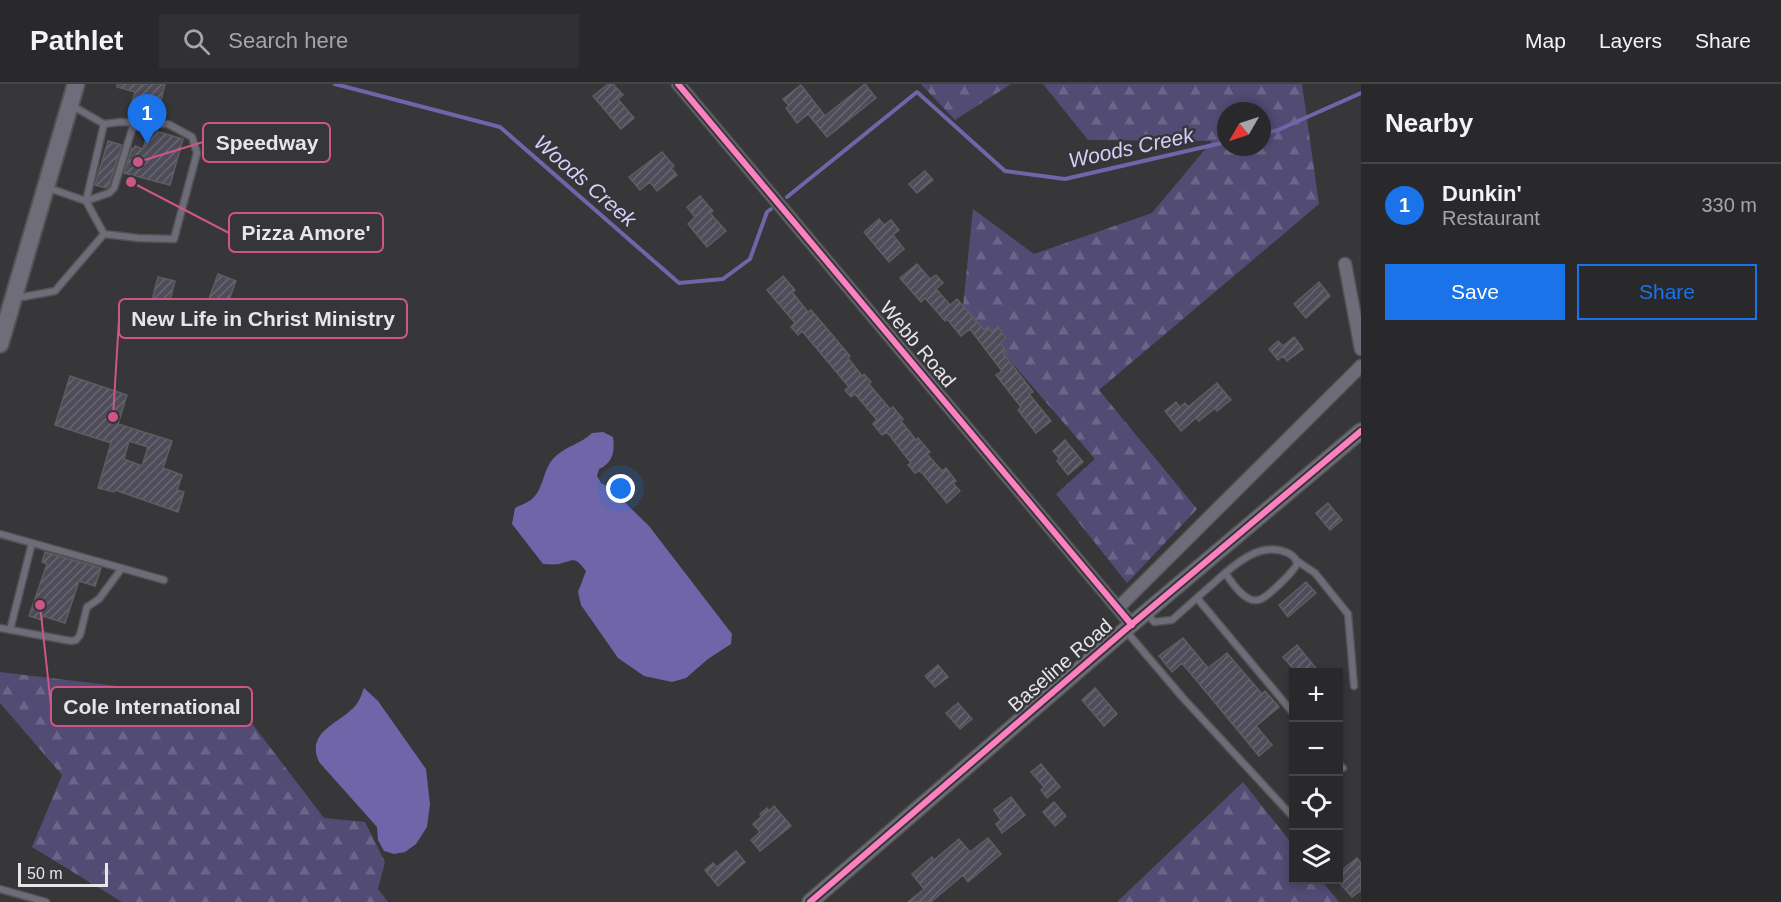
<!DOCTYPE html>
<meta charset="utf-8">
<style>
body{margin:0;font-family:Arial,sans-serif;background:#313033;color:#f1f3f6}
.controls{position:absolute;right:18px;bottom:18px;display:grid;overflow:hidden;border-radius:0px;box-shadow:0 3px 9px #0003}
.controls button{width:54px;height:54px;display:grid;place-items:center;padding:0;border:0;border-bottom:2px solid #454447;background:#29282b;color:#f1f3f6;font:30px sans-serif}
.compass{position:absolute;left:1217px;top:18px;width:54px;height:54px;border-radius:50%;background:#29282b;box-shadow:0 3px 9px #0003;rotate:231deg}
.scale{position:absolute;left:18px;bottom:15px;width:90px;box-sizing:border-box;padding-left:6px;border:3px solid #e6e6e9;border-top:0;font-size:16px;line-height:21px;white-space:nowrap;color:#e6e6e9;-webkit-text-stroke:4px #36353a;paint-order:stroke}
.you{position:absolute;left:621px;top:405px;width:21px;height:21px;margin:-15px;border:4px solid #fff;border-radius:50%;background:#1a73e8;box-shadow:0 0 0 9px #1a73e833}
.badge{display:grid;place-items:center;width:39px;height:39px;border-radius:50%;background:#1a73e8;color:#fff;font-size:20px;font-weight:700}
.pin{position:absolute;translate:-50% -50px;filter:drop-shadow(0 2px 3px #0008)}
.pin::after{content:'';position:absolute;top:32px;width:21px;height:18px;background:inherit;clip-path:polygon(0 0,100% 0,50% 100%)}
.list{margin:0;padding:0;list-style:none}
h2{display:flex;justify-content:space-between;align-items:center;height:78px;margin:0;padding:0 24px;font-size:26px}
h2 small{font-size:20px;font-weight:400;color:#a5a6a9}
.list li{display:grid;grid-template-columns:39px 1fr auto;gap:18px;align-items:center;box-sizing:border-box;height:84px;padding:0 24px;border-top:2px solid #454447}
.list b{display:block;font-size:22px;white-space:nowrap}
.list p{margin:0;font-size:20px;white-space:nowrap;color:#a5a6a9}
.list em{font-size:20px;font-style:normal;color:#a5a6a9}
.actions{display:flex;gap:12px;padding:18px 24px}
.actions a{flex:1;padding:14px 0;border:2px solid #1a73e8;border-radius:0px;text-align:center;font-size:21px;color:#1a73e8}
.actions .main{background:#1a73e8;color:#fff}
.icon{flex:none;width:33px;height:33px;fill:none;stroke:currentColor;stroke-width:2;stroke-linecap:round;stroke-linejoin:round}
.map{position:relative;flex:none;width:1361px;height:818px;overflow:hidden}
header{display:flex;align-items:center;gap:36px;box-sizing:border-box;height:84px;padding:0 30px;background:#29282b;border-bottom:2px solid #454447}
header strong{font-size:28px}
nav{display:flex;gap:33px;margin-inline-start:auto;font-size:21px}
.search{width:420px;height:54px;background:#313033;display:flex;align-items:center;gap:15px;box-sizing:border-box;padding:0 21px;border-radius:0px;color:#a5a6a9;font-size:22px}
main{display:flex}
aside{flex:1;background:#29282b}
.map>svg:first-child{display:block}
.forest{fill:url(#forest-firs);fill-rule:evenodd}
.water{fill:#6f65a8}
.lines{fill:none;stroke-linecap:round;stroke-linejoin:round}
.stream{stroke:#6f65a8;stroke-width:4}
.building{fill:url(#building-hatch);stroke:#5e5d5f;stroke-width:1.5;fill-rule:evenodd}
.service-casing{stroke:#535354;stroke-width:9}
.minor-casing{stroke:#535354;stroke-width:15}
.tertiary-casing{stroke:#535354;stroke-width:18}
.secondary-casing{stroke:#535354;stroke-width:20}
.service{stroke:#6d6c78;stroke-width:6}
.minor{stroke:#6d6c78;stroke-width:12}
.tertiary{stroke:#6d6c78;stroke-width:15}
.secondary{stroke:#706d7b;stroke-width:16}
.cycleway-casing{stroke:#36353a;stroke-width:10}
.cycleway{stroke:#ff80c0;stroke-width:6}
.labels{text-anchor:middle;stroke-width:5;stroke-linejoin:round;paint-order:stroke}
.street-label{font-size:20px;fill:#e6e6e9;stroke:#36353a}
.water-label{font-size:21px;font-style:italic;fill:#d4d1f9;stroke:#36353a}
.leader{fill:none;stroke:#cd5686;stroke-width:2}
.callout-dot{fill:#cd5686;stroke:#36353a;stroke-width:2}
.callout{fill:#36353a;stroke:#cd5686;stroke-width:2}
.callout-label{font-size:21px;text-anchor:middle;font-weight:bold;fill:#e6e6e9}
</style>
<header>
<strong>Pathlet</strong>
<div class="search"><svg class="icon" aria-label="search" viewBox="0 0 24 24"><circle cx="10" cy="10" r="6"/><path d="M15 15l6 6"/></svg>Search here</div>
<nav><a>Map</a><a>Layers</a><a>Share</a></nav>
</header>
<main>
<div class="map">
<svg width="1361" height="818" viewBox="0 0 1361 818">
<defs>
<pattern id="forest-firs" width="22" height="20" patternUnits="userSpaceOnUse" patternTransform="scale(1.5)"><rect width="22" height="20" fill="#524c75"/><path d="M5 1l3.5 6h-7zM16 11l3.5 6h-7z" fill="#6b6689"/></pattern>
<pattern id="building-hatch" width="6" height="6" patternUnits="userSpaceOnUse" patternTransform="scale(1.5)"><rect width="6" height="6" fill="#4f4c5a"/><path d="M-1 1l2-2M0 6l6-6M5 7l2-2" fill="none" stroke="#686672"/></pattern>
</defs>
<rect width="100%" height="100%" fill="#373639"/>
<path class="forest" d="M921,0h90l-56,36z
M1043,0h259l17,120 -220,186 98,119 -70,74 -71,-89 39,-35 -132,-153 10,-97 61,45 118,-41 60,-72 -124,-1zM1226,27h36v36h-36z
M0,588l234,28 90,118 41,4 20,40 -7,27 10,13h-266l-90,-55 30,-72 -62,-72z
M1243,698l50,63 1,35h27l18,22h-222z"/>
<path class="water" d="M603,348l10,5c2,14 0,26 -14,32l-2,7 4,7 9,5 39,38 83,108 -1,10 -23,15 -22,19 -14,4 -28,-6 -26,-18 -37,-53 -3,-13 8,-21c-12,-15 -11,-11 -27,-7 -5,1 -11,0 -16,0l-31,-40 3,-16c5,-3 12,-5 17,-9 13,-11 10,-32 25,-44 10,-9 25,-12 35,-22z
M364,604l14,13 48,68 4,35 -3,23 -11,17 -11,8 -11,2 -10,-3 -6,-11 -1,-13 -58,-65c-14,-31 21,-38 37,-57 4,-5 6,-12 8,-17z"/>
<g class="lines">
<path class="stream" d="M335,0l165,43 179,156 44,-4 27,-20 17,-47 4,-3
M1262,50l16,-4 83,-37
M787,113l130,-105 88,79 60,8 161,-37"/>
</g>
<path class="building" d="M117,0h48l-4,16 -11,-3 -3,9 -15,-4 3,-10 -18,-5z
M608,0h5l10,11 -5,4 16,19 -13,11 -28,-33z
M865,0l11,14 -49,39 -19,-23 -11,9 -11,-15 3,-2 -6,-7 18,-14 24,31z
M149,45l34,10 -13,46 -46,-12 8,-25 2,1 1,-3 8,3z
M108,57l14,4 -13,40 -3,3 -11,-3z
M662,68l12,14 -3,2 6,7 -20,16 -7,-9 -10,8 -11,-13z
M925,87l8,9 -16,13 -8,-9z
M700,112l13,15 -3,2 16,18 -19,16 -19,-23 7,-7 -8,-10z
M879,135l5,6 7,-5 8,10 -6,5 11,14 -15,13 -25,-30z
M917,180l13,15 6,-4 7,8 -7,6 14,16 7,-6 27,31 4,-3 4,5 6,-5 8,11 -6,5 6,8 -3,2 30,39 -4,2 22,27 -15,12 -18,-23 3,-3 -25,-32 6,-4 -32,-42 -9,7 -14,-17 -2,2 -20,-23 -4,4 -21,-24z
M218,190l18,7 -21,57 -18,-7z
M783,192l12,14 -3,2 16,20 3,-2 39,46 -2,2 14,18 2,-2 7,8 -2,2 21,25 3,-2 10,12 -2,2 15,19 2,-2 12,14 -3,2 15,17 4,-3 10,13 -3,2 7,8 -13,12 -24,-29 -4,-3 -4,2 -7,-8 3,-2 -24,-31 -5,3 -9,-11 4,-4 -22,-26 -4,3 -6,-7 4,-3 -47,-56 -4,4 -7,-8 4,-4 -28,-33z
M158,193l17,4 -7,27 -17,-4z
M1319,198l11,14 -24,22 -12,-14z
M1294,253l9,12 -16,12 -4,-5 -5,4 -9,-11 9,-8 5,5z
M70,292l57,19 -9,29 54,17 -9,27 19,7 -5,15 7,2 -6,20 -63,-22 -1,2 -16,-4 13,-45 -56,-18zM129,357l19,6 -6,19 -18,-7z
M1217,299l14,17 -14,11 -2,-3 -16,13 -3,-3 -15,13 -16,-20 11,-9 4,5 5,-4 3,4z
M1065,356l18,22 -15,13 -11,-14 2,-3 -6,-7z
M1328,419l14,17 -12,10 -14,-17z
M45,468l56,16 -6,18 -16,-5 -14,42 -22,-7 -1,4 -13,-4 18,-52 -5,-2z
M1306,498l10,11 -28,24 -9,-12z
M1183,554l25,30 19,-15 35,41 3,-3 14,16 -23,19 16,19 -13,11 -77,-93 -10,9 -13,-16z
M1297,561l22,27h-23l-13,-15z
M938,581l10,12 -13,10 -10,-11z
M1095,604l22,26 -13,12 -22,-26z
M958,619l14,16 -12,10 -14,-16z
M1041,680l19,23 -13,11 -6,-8 3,-3 -13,-15z
M1011,713l14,18 -23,18 -6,-9 5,-4 -7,-10z
M1054,718l12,14 -11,10 -12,-14z
M774,722l17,20 -31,25 -9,-11 9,-8 -7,-8 9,-8 -2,-2 7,-6 2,3z
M988,754l13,16 -33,28 -5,-7 -32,27h-23l16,-13 -12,-15 20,-17 2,3 25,-21 11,13z
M736,767l9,11 -27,24 -13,-16 8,-7 4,4z
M1357,774l4,5v27l-9,7 -14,-16v-8z"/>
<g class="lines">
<g class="service-casing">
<path id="service" d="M46,103l40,14 18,33
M86,117l23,-8 5,-5 20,-65
M86,117l18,-77
M17,214l38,-7 49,-57 34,4 36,1 23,-86 -5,-16 -24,-13 -48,-2 -16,2 -33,-19
M0,450l164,46
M1297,477l18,12 33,41 6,72
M1197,514l97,116
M1147,529l7,9 18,-2 53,-47c18,-15 39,-31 63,-20 4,2 8,5 9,10 0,6 -30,34 -36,36 -3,2 -6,1 -9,1 -12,-4 -20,-18 -27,-27
M0,544l71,13 5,-1 4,-5 7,-28 12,-8 23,-31
M10,546l22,-87
M1126,547l57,67 111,120
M1338,680l5,4
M0,805l46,13"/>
</g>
<g class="minor-casing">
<path id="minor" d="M678,0l454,541
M1345,180l16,85
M1118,524l243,-242"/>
</g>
<g class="tertiary-casing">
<path id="tertiary" d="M810,818l315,-272 236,-199"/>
</g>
<g class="secondary-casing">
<path id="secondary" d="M0,260l76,-260"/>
</g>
<use href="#service" class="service"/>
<use href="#minor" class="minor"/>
<use href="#tertiary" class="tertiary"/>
<use href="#secondary" class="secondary"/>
<g class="cycleway-casing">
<path id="cycleway" d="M678,0l454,541
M810,818l315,-272 236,-199"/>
</g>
<use href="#cycleway" class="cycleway"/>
</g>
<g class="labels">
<g class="street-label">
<text transform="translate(918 260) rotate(50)" y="7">Webb Road</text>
<text transform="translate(1060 581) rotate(-41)" y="7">Baseline Road</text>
</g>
<g class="water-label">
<text transform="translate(1131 64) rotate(-12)" y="7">Woods Creek</text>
<text transform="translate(585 97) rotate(41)" y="7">Woods Creek</text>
</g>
</g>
<path class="leader" d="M138 78L203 58M131 98L229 149M113 333L119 235M40 521L51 622"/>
<g class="callout-dot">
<circle cx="138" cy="78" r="6"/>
<circle cx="131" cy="98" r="6"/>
<circle cx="113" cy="333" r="6"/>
<circle cx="40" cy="521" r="6"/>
</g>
<g class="callout">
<rect x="203" y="39" width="127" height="39" rx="6"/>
<rect x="229" y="129" width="154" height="39" rx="6"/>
<rect x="119" y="215" width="288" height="39" rx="6"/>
<rect x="51" y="603" width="201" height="39" rx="6"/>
</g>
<g class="callout-label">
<text x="267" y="66">Speedway</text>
<text x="306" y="156">Pizza Amore'</text>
<text x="263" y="242">New Life in Christ Ministry</text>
<text x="152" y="630">Cole International</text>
</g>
</svg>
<div class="controls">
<button>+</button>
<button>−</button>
<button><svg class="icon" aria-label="locate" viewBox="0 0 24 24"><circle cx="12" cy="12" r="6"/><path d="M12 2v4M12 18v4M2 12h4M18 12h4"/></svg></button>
<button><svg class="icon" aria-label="layers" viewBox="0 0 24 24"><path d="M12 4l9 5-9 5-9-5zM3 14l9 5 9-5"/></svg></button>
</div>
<svg class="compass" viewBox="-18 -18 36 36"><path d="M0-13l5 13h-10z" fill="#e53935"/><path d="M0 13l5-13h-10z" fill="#a5a6a9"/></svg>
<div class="scale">50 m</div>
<div class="you"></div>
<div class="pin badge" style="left:147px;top:60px">1</div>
</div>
<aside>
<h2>Nearby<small></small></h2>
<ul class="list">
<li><span class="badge">1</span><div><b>Dunkin'</b><p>Restaurant</p></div><em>330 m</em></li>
</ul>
<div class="actions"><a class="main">Save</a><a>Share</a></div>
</aside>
</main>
